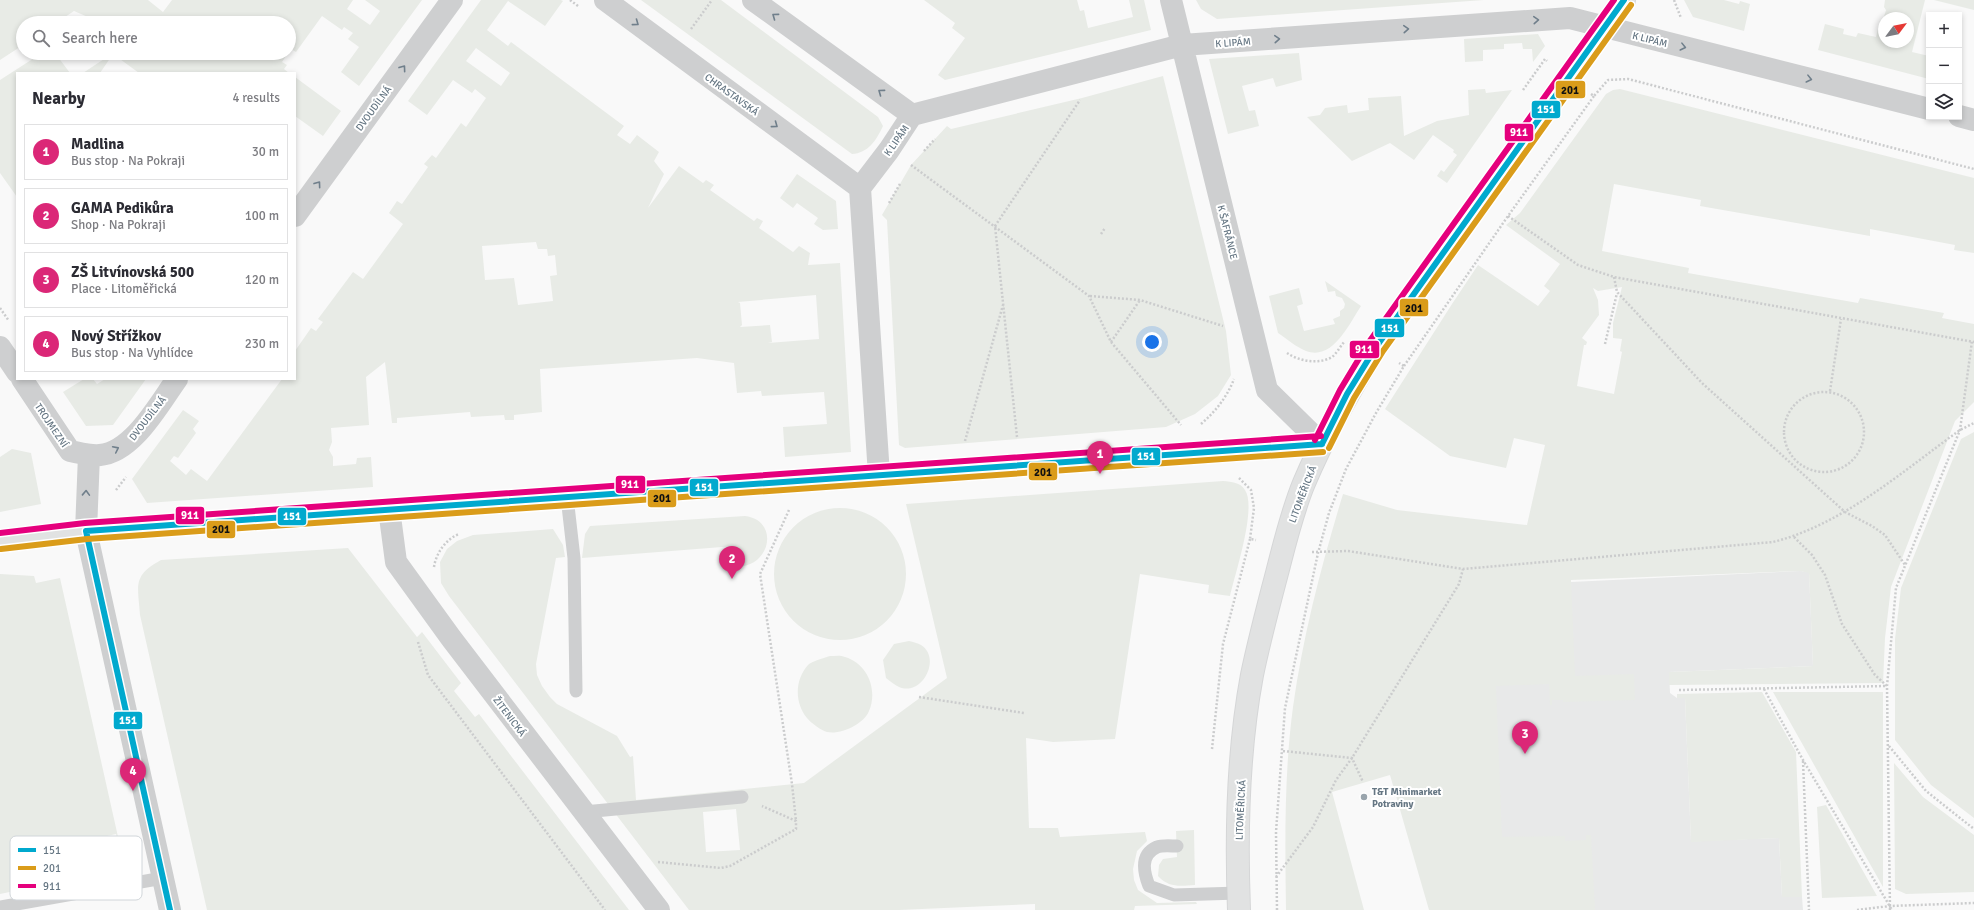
<!DOCTYPE html>
<meta charset="utf-8">
<style>
body{margin:0;font-family:Signika,sans-serif;background:#f2f2f3;color:#2b2b33}
.controls{position:absolute;right:12px;top:12px;display:grid;overflow:hidden;border-radius:0px;box-shadow:0 2px 6px #0003}
.controls button{width:36px;height:36px;display:grid;place-items:center;padding:0;border:0;border-bottom:1px solid #e1e1e2;background:#fff;color:#2b2b33;font:20px sans-serif}
.compass{position:absolute;left:1878px;top:12px;width:36px;height:36px;border-radius:50%;background:#fff;box-shadow:0 2px 6px #0003;rotate:58deg}
.you{position:absolute;left:1152px;top:342px;width:14px;height:14px;margin:-10px;border:3px solid #fff;border-radius:50%;background:#1a73e8;box-shadow:0 0 0 6px #1a73e833}
.badge{display:grid;place-items:center;width:26px;height:26px;border-radius:50%;background:#db2777;color:#fff;font-size:13px;font-weight:700}
.pin{position:absolute;translate:-50% -33px;filter:drop-shadow(0 1px 2px #0008)}
.pin::after{content:'';position:absolute;top:21px;width:14px;height:12px;background:inherit;clip-path:polygon(0 0,100% 0,50% 100%)}
.list{margin:0;padding:0;list-style:none}
h2{display:flex;justify-content:space-between;align-items:center;height:52px;margin:0;padding:0 16px;font-size:17px}
h2 small{font-size:13px;font-weight:400;color:#7c7c81}
.list li{display:grid;grid-template-columns:26px 1fr auto;gap:12px;align-items:center;box-sizing:border-box;height:56px;margin:0 8px 8px;padding:0 8px;border:1px solid #e1e1e2;border-radius:0px}
.list b{display:block;font-size:15px;white-space:nowrap}
.list p{margin:0;font-size:13px;white-space:nowrap;color:#7c7c81}
.list em{font-size:13px;font-style:normal;color:#7c7c81}
.icon{flex:none;width:22px;height:22px;fill:none;stroke:currentColor;stroke-width:2;stroke-linecap:round;stroke-linejoin:round}
.map{position:relative;flex:none;width:1974px;height:910px;overflow:hidden}
.search{position:absolute;background:#fff;box-shadow:0 2px 6px #0003;left:16px;top:16px;width:280px;height:44px;display:flex;align-items:center;gap:10px;box-sizing:border-box;padding:0 14px;border-radius:22px;color:#7c7c81;font-size:15px}
.panel{position:absolute;background:#fff;box-shadow:0 2px 6px #0003;left:16px;top:72px;width:280px;height:308px;border-radius:0px}
.map>svg:first-child{display:block}
.built{fill:#e8e9e9}
.green{fill:#e8ebe6;fill-rule:evenodd}
.lines{fill:none;stroke-linecap:round;stroke-linejoin:round}
.secondary-casing{stroke:#d5d6d7;stroke-width:24}
.path{stroke:#cbcccd;stroke-width:2.5;stroke-dasharray:2 2;stroke-linecap:butt}
.lane{stroke:#cecfd0;stroke-width:13}
.street{stroke:#cecfd0;stroke-width:22}
.secondary{stroke:#e1e2e2;stroke-width:22}
.bus-1-casing{stroke:#fff;stroke-width:9}
.bus-2-casing{stroke:#fff;stroke-width:9}
.bus-3-casing{stroke:#fff;stroke-width:9}
.bus-1{stroke:#00a9ce;stroke-width:6}
.bus-2{stroke:#da9c1a;stroke-width:6}
.bus-3{stroke:#e5007d;stroke-width:6}
.oneway{stroke:#707f8b}
.poi-dot{fill:#99a4ac;stroke:#fff;stroke-width:1.5}
.labels{text-anchor:middle;stroke-width:4;stroke-linejoin:round;paint-order:stroke}
.street-label{font-size:10px;fill:#657683;stroke:#fff}
.poi-label{font-size:10px;font-weight:bold;fill:#657683;stroke:#fff;text-anchor:start}
.key{fill:#fff;stroke:#d1d6da;stroke-width:1}
.key-label{font-size:11px;fill:#657683}
.line-badge{stroke:#fff;stroke-width:1.5}
.badge-label{font-size:11px;text-anchor:middle;font-weight:bold;fill:#fff}
.pale-badge-label{font-size:11px;text-anchor:middle;font-weight:bold;fill:#111}
</style>
<div class="map">
<svg width="1974" height="910" viewBox="0 0 1974 910">
<rect width="100%" height="100%" fill="#f9f9f9"/>
<path class="built" d="M1800,571l9,1 4,94 -144,6 1,21 7,5h8l6,143 88,-3 3,59h20l1,13h-327l-12,-323z"/>
<path class="green" d="M0,0h148l15,12 9,-12h181l-6,9 23,16 10,-14 -15,-11h57l-63,86 -18,-14 18,-25 -11,-8 5,-6 -9,-6 -2,3 -20,-14 -26,36 -5,-3 -2,3v-29h-187l-28,-12 -18,12h-33v22l-23,15z
M481,0h80l2,1 -18,25 -37,-25 -21,29 21,16 3,-4 113,84 -7,9 13,9 7,-9 22,17 -5,9 10,13 -16,34 31,-42 24,17 3,-3 8,5 -4,5 44,31 3,-3 6,3 -4,7 34,24 6,-6 11,7 -2,12 32,-2 11,189 -66,5 -2,-30 44,-3 -3,-32 -62,4 -1,-5 -24,2 -3,-30 -37,-5 -157,11 2,43 -28,3v5h-9l-1,-5 -33,2 -1,-5 -73,6v5h-5l-7,-61 -19,15 3,48 -38,3 1,14 -3,8 4,7v9l23,-2 1,-6 14,-1 2,30 -226,16 -15,-24 51,-69 16,11 -6,8 3,4 -18,25 -4,-2 -4,5 16,14 5,-6 16,12 75,-102h13v-28l16,-23 5,3 7,-9 -5,-3 35,-47 10,7 40,-55 -14,-11 8,-12 5,3 26,-37 -4,-3 8,-9 4,3 25,-35 5,4 20,-29 -11,-9 -3,4 -19,-13 -26,35 -19,-14zM476,48l34,25 -9,13 -35,-25zM536,242l2,7h9l1,7 7,-1 2,20 -7,1 3,25 -35,4 -4,-27 -29,2 -3,-34zM816,295l3,44 -51,4 4,-1 -2,-17 -30,2 2,-2 -2,-22 -2,-1z
M641,0h80l157,117 5,9c-7,15 -15,27 -31,28z
M924,0h153l3,11 4,-1 4,18 45,-11 -4,-17h15l7,30 -206,50 -7,-5 27,-37 -13,-10 3,-5z
M1196,0h288l-267,19 -16,-10z
M1684,0h40l15,4 1,-3 10,3 -6,27 -51,-14z
M1885,0h40l-13,52 17,4v23l-111,-29 7,-26 19,5 -1,5 13,3 2,-4 18,4 4,-16 3,-1 3,-10 -2,-3zM1884,18h24v24h-24z
M1934,0h40v10z
M1538,34l7,12 -12,16 -1,-13h-9l-1,-6 -18,1v5l-21,1v11l-18,1 -1,-23z
M42,53h13l15,20h-53v124l-17,-24v-93z
M113,53h175l-6,9 5,3 -3,4 5,4h-150l-26,-19 -13,19h-17z
M1299,53l3,27 -26,7 -3,-9 -31,8 7,25 6,-1 4,16 -31,8 -19,-75z
M1163,76l63,255 5,44 -13,21 -23,18 -29,13 -261,21 -6,-3 -12,-225 -5,-5 29,-50 36,-39 4,3 131,-31z
M295,77l46,34 -18,25 -28,-20z
M1485,89l1,4 26,-3 -65,93 -10,-7 4,-6 3,2 13,-17 -4,-3 1,-2 -21,-15 -19,25 -24,-17 -38,18 -45,-44 13,-2 5,-7 22,-3 1,8 21,-3 -1,-12 33,-2 3,40 33,-15 32,-6 -1,-25z
M1620,89l354,89v75l-20,-3 1,-5 -85,-16v7l-170,-30 1,-6 -87,-16 -12,67 87,17 -1,5 170,30 2,-5 84,15 -2,5 32,6v78l-19,19 -64,166 -6,51 -2,45 -214,2v-13l144,-6 -4,-93 -9,-2 -229,9 4,96 59,-2 1,26 -72,2v-2h-11v5h-2l-1,-21 -53,2 6,151 63,-1v5l21,-1v-5h5l4,75h-166l-39,-135 -58,17 32,118h-78c-1,-67 -2,-136 7,-203 10,-72 29,-144 50,-213l54,16 130,15 18,-80 -31,-7 -8,30 -56,-12 -65,-47 67,-105 26,-39 60,41 12,-15 -6,-5 16,-22 -54,-39 14,-12 86,-119 7,-4zM1622,287l-9,36v15l9,1 -2,12 2,1 -8,42 -37,-8 7,-41h2l1,-3 -5,-4 17,-23 -1,-15 -5,-12 5,3z
M797,174l39,27 2,28 -15,1 -9,-6 4,-6 -21,-15 -4,5 -13,-10z
M1325,281l36,25c-12,18 -28,55 -55,45 -10,-4 -19,-12 -28,-18l-9,-37 30,-8 4,16 -6,2 7,25 31,-7 -2,-5 7,-3v-5l4,-3 1,-4 -3,-6 -6,-2 -1,-5 -7,1z
M84,379h9l4,5 8,-5h41l-33,46 -27,1 -23,-34z
M1974,432v386l-43,-33 -36,-45v-101l6,-51 60,-149z
M12,449l19,4 10,51 -41,8v-55z
M1223,481c9,1 17,1 22,9 12,18 -10,84 -15,106l-22,-3 1,-8 -69,-11 -25,165 -62,3 -27,-4 3,90h29l2,9 85,-5 2,9 -10,10 -4,18 1,11 4,10 19,13 39,-1 1,2 -62,2 -1,4h-99v-6l-136,6h-210l-240,-314 -8,-13 -1,-21 7,-13 10,-8 16,-6 80,-6 10,16 2,12 -9,1 -20,106 1,11 5,11 8,11 7,7 60,32 13,21 3,-1 3,44 168,-17 143,-105 -41,-174zM736,809l4,41 -34,2 -3,-40z
M774 574a66 66 0 1 1 132 0a66 66 0 1 1-132 0Z
M745,516c34,4 27,50 -8,51l-2,-21 -153,12 3,-24 5,-8z
M348,548l69,89 5,-5 39,51 -7,8 21,26 4,-3 150,196h-422l-67,-295c-2,-30 -8,-39 21,-55z
M0,574l34,2 2,7 24,-5 65,290 -125,26zM116,834l5,21 -13,3 -5,-21z
M909,641c4,1 9,2 12,4 21,13 1,52 -22,42 -4,-2 -9,-6 -13,-9l-3,-18 11,-16z
M830,656c5,0 11,-1 15,1 23,7 33,33 24,54 -5,13 -28,24 -42,21 -5,-1 -16,-9 -20,-14 -12,-15 -13,-37 1,-53 4,-4 16,-7 22,-9z
M1762,692l34,60 6,145h-20l-3,-59 -88,4 -6,-144h-8v-4z
M1773,692h110v195z
M1894,763l29,34 51,38v57l-68,2 -11,-5z
M1826,805l51,91 -55,2 -5,-91z
M1194,830l1,55c-15,1 -26,3 -37,-9l1,-11 4,-6 14,-2 -1,-26z"/>
<g class="lines">
<g class="secondary-casing">
<path id="secondary" d="M0,541l86,-10 1236,-87
M1239,910c-3,-76 -1,-160 13,-235 7,-34 16,-68 25,-102 8,-31 15,-61 27,-90 20,-47 45,-92 72,-136l248,-347"/>
</g>
<path class="path" d="M570,0l8,6
M1674,0l7,18
M691,29l21,-29
M1523,90l22,-31 2,2
M1591,94l3,2 14,-16 20,-1 346,90
M924,151l11,-12
M911,165l178,131 22,46 70,83
M889,203l11,-19
M1508,216l70,49 36,12 360,65
M1101,234l4,-6
M1614,277l3,15 85,91 143,129 27,14 13,9 20,30
M1090,296l50,4 83,26
M0,308l9,13
M1111,342l29,-42
M1605,344l12,-51
M1287,353c12,8 31,12 45,4 4,-3 8,-10 12,-15
M1404,366l104,-150 86,-120
M1830,391l11,-72
M1784 432a40 40 0 1 1 80 0a40 40 0 1 1-80 0Z
M1201,424c15,-13 26,-27 33,-45
M1017,437l-22,-211 85,-126
M965,441l38,-136
M1239,478l12,12 3,18 -4,31 6,1
M116,490l10,-13
M789,510l-29,64 32,210 4,37
M1794,537l18,18 13,20 17,49 33,51 12,11
M1312,552l36,-1 115,18 310,-27c69,-17 130,-71 187,-112l14,-7
M434,567c2,-14 12,-28 25,-33
M418,642l10,33 177,235
M1764,689l39,71 89,150
M1679,690l208,-4
M919,697l105,16
M1889,746l37,45 48,38
M1212,749l11,-105 27,-105
M1283,751l69,7 11,24
M1803,761l6,149
M658,862l63,6 9,-2 66,-37v-8l-34,-15
M1276,877l37,-50 23,-47 16,-22 107,-174 4,-15
M1277,910l-1,-78 9,-124 33,-155 11,-40 17,-44 30,-56 28,-47 -5,-3
M1857,910l33,-4 84,-3
M1890,910l-3,-224 9,-98 64,-158 12,-89"/>
<path class="lane" d="M567,497l7,61 2,133
M584,812l158,-15
M1177,846c-6,0 -15,-1 -20,1 -18,8 -13,26 -8,39l25,9 65,-2
M0,907l163,-29"/>
<path class="street" d="M605,0l255,188
M753,0l159,115
M1171,0l96,390 55,54
M1959,116l15,4
M295,216l157,-216
M0,347l17,25
M22,379l48,72c10,2 20,5 30,4 33,-3 59,-51 77,-76
M89,455l-3,76 84,379
M879,475l-19,-287 29,-38 23,-35 270,-70 388,-27 359,91
M389,509l7,53 55,76 208,272"/>
<use href="#secondary" class="secondary"/>
<g class="bus-1-casing">
<path id="bus-1" d="M1322,444l25,-50 29,-47 248,-347
M86,531l1236,-87
M86,531l84,379"/>
</g>
<g class="bus-2-casing">
<path id="bus-2" d="M1329,448l25,-50 29,-47 248,-346
M1,549l86,-10 1236,-87"/>
</g>
<g class="bus-3-casing">
<path id="bus-3" d="M1315,440l25,-50 29,-48 245,-342
M0,533l85,-10 1236,-87"/>
</g>
<use href="#bus-1" class="bus-1"/>
<use href="#bus-2" class="bus-2"/>
<use href="#bus-3" class="bus-3"/>
</g>
<defs><path id="oneway-chevron" d="M-2-3.5L2.5 0L-2 3.5" fill="none" stroke-width="1.6" stroke-linecap="round" stroke-linejoin="round"/></defs>
<g class="oneway">
<use href="#oneway-chevron" transform="translate(775 16) rotate(-144)"/>
<use href="#oneway-chevron" transform="translate(1536 20) rotate(-4)"/>
<use href="#oneway-chevron" transform="translate(636 23) rotate(36)"/>
<use href="#oneway-chevron" transform="translate(1406 29) rotate(-4)"/>
<use href="#oneway-chevron" transform="translate(1277 39) rotate(-4)"/>
<use href="#oneway-chevron" transform="translate(1683 47) rotate(14)"/>
<use href="#oneway-chevron" transform="translate(403 68) rotate(-54)"/>
<use href="#oneway-chevron" transform="translate(1809 79) rotate(14)"/>
<use href="#oneway-chevron" transform="translate(881 92) rotate(-144)"/>
<use href="#oneway-chevron" transform="translate(775 125) rotate(36)"/>
<use href="#oneway-chevron" transform="translate(318 184) rotate(-54)"/>
<use href="#oneway-chevron" transform="translate(116 449) rotate(-26)"/>
<use href="#oneway-chevron" transform="translate(86 493) rotate(-88)"/>
</g>
<circle class="poi-dot" cx="1364" cy="797" r="4"/>
<g class="labels">
<g class="street-label">
<text transform="translate(1650 39) rotate(14)" y="4">K LIPÁM</text>
<text transform="translate(1233 42) rotate(-4)" y="4">K LIPÁM</text>
<text transform="translate(732 94) rotate(36)" y="4">CHRASTAVSKÁ</text>
<text transform="translate(373 108) rotate(-54)" y="4">DVOUDÍLNÁ</text>
<text transform="translate(896 140) rotate(-55)" y="4">K LIPÁM</text>
<text transform="translate(1228 232) rotate(76)" y="4">K ŠAFRÁNCE</text>
<text transform="translate(147 418) rotate(-52)" y="4">DVOUDÍLNÁ</text>
<text transform="translate(52 425) rotate(56)" y="4">TROJMEZNÍ</text>
<text transform="translate(1302 494) rotate(-69)" y="4">LITOMĚŘICKÁ</text>
<text transform="translate(510 716) rotate(53)" y="4">ŽITENICKÁ</text>
<text transform="translate(1240 810) rotate(-87)" y="4">LITOMĚŘICKÁ</text>
</g>
<g class="poi-label">
<text x="1372" y="795">T&amp;T Minimarket<tspan x="1372" dy="12">Potraviny</tspan></text>
</g>
</g>
<rect x="10" y="836" width="132" height="64" rx="6" class="key"/>
<rect x="18" y="848" width="18" height="4" fill="#00a9ce"/>
<rect x="18" y="866" width="18" height="4" fill="#da9c1a"/>
<rect x="18" y="884" width="18" height="4" fill="#e5007d"/>
<g class="key-label">
<text x="43" y="854">151</text>
<text x="43" y="872">201</text>
<text x="43" y="890">911</text>
</g>
<g class="line-badge">
<rect x="1555" y="80" width="31" height="19" rx="4" fill="#da9c1a"/>
<rect x="1531" y="100" width="30" height="19" rx="4" fill="#00a9ce"/>
<rect x="1504" y="123" width="30" height="19" rx="4" fill="#e5007d"/>
<rect x="1399" y="298" width="30" height="19" rx="4" fill="#da9c1a"/>
<rect x="1374" y="318" width="31" height="20" rx="4" fill="#00a9ce"/>
<rect x="1349" y="340" width="31" height="19" rx="4" fill="#e5007d"/>
<rect x="1131" y="447" width="30" height="19" rx="4" fill="#00a9ce"/>
<rect x="1028" y="462" width="30" height="19" rx="4" fill="#da9c1a"/>
<rect x="615" y="475" width="31" height="19" rx="4" fill="#e5007d"/>
<rect x="689" y="478" width="30" height="19" rx="4" fill="#00a9ce"/>
<rect x="647" y="489" width="30" height="19" rx="4" fill="#da9c1a"/>
<rect x="175" y="506" width="30" height="19" rx="4" fill="#e5007d"/>
<rect x="277" y="507" width="30" height="19" rx="4" fill="#00a9ce"/>
<rect x="206" y="520" width="30" height="19" rx="4" fill="#da9c1a"/>
<rect x="113" y="711" width="30" height="19" rx="4" fill="#00a9ce"/>
</g>
<g class="badge-label">
<text x="1546" y="113">151</text>
<text x="1519" y="136">911</text>
<text x="1390" y="332">151</text>
<text x="1364" y="353">911</text>
<text x="1146" y="460">151</text>
<text x="630" y="488">911</text>
<text x="704" y="491">151</text>
<text x="190" y="519">911</text>
<text x="292" y="520">151</text>
<text x="128" y="724">151</text>
</g>
<g class="pale-badge-label">
<text x="1570" y="94">201</text>
<text x="1414" y="312">201</text>
<text x="1043" y="476">201</text>
<text x="662" y="502">201</text>
<text x="221" y="533">201</text>
</g>
</svg>
<div class="controls">
<button>+</button>
<button>−</button>
<button><svg class="icon" aria-label="layers" viewBox="0 0 24 24"><path d="M12 4l9 5-9 5-9-5zM3 14l9 5 9-5"/></svg></button>
</div>
<svg class="compass" viewBox="-18 -18 36 36"><path d="M0-13l5 13h-10z" fill="#e53935"/><path d="M0 13l5-13h-10z" fill="#7c7c81"/></svg>
<div class="you"></div>
<div class="pin badge" style="left:1100px;top:474px">1</div>
<div class="pin badge" style="left:732px;top:579px">2</div>
<div class="pin badge" style="left:1525px;top:754px">3</div>
<div class="pin badge" style="left:133px;top:791px">4</div>
<div class="search"><svg class="icon" aria-label="search" viewBox="0 0 24 24"><circle cx="10" cy="10" r="6"/><path d="M15 15l6 6"/></svg>Search here</div>
<section class="panel">
<h2>Nearby<small>4 results</small></h2>
<ul class="list">
<li><span class="badge">1</span><div><b>Madlina</b><p>Bus stop · Na Pokraji</p></div><em>30 m</em></li>
<li><span class="badge">2</span><div><b>GAMA Pedikůra</b><p>Shop · Na Pokraji</p></div><em>100 m</em></li>
<li><span class="badge">3</span><div><b>ZŠ Litvínovská 500</b><p>Place · Litoměřická</p></div><em>120 m</em></li>
<li><span class="badge">4</span><div><b>Nový Střížkov</b><p>Bus stop · Na Vyhlídce</p></div><em>230 m</em></li>
</ul>
</section>
</div>
